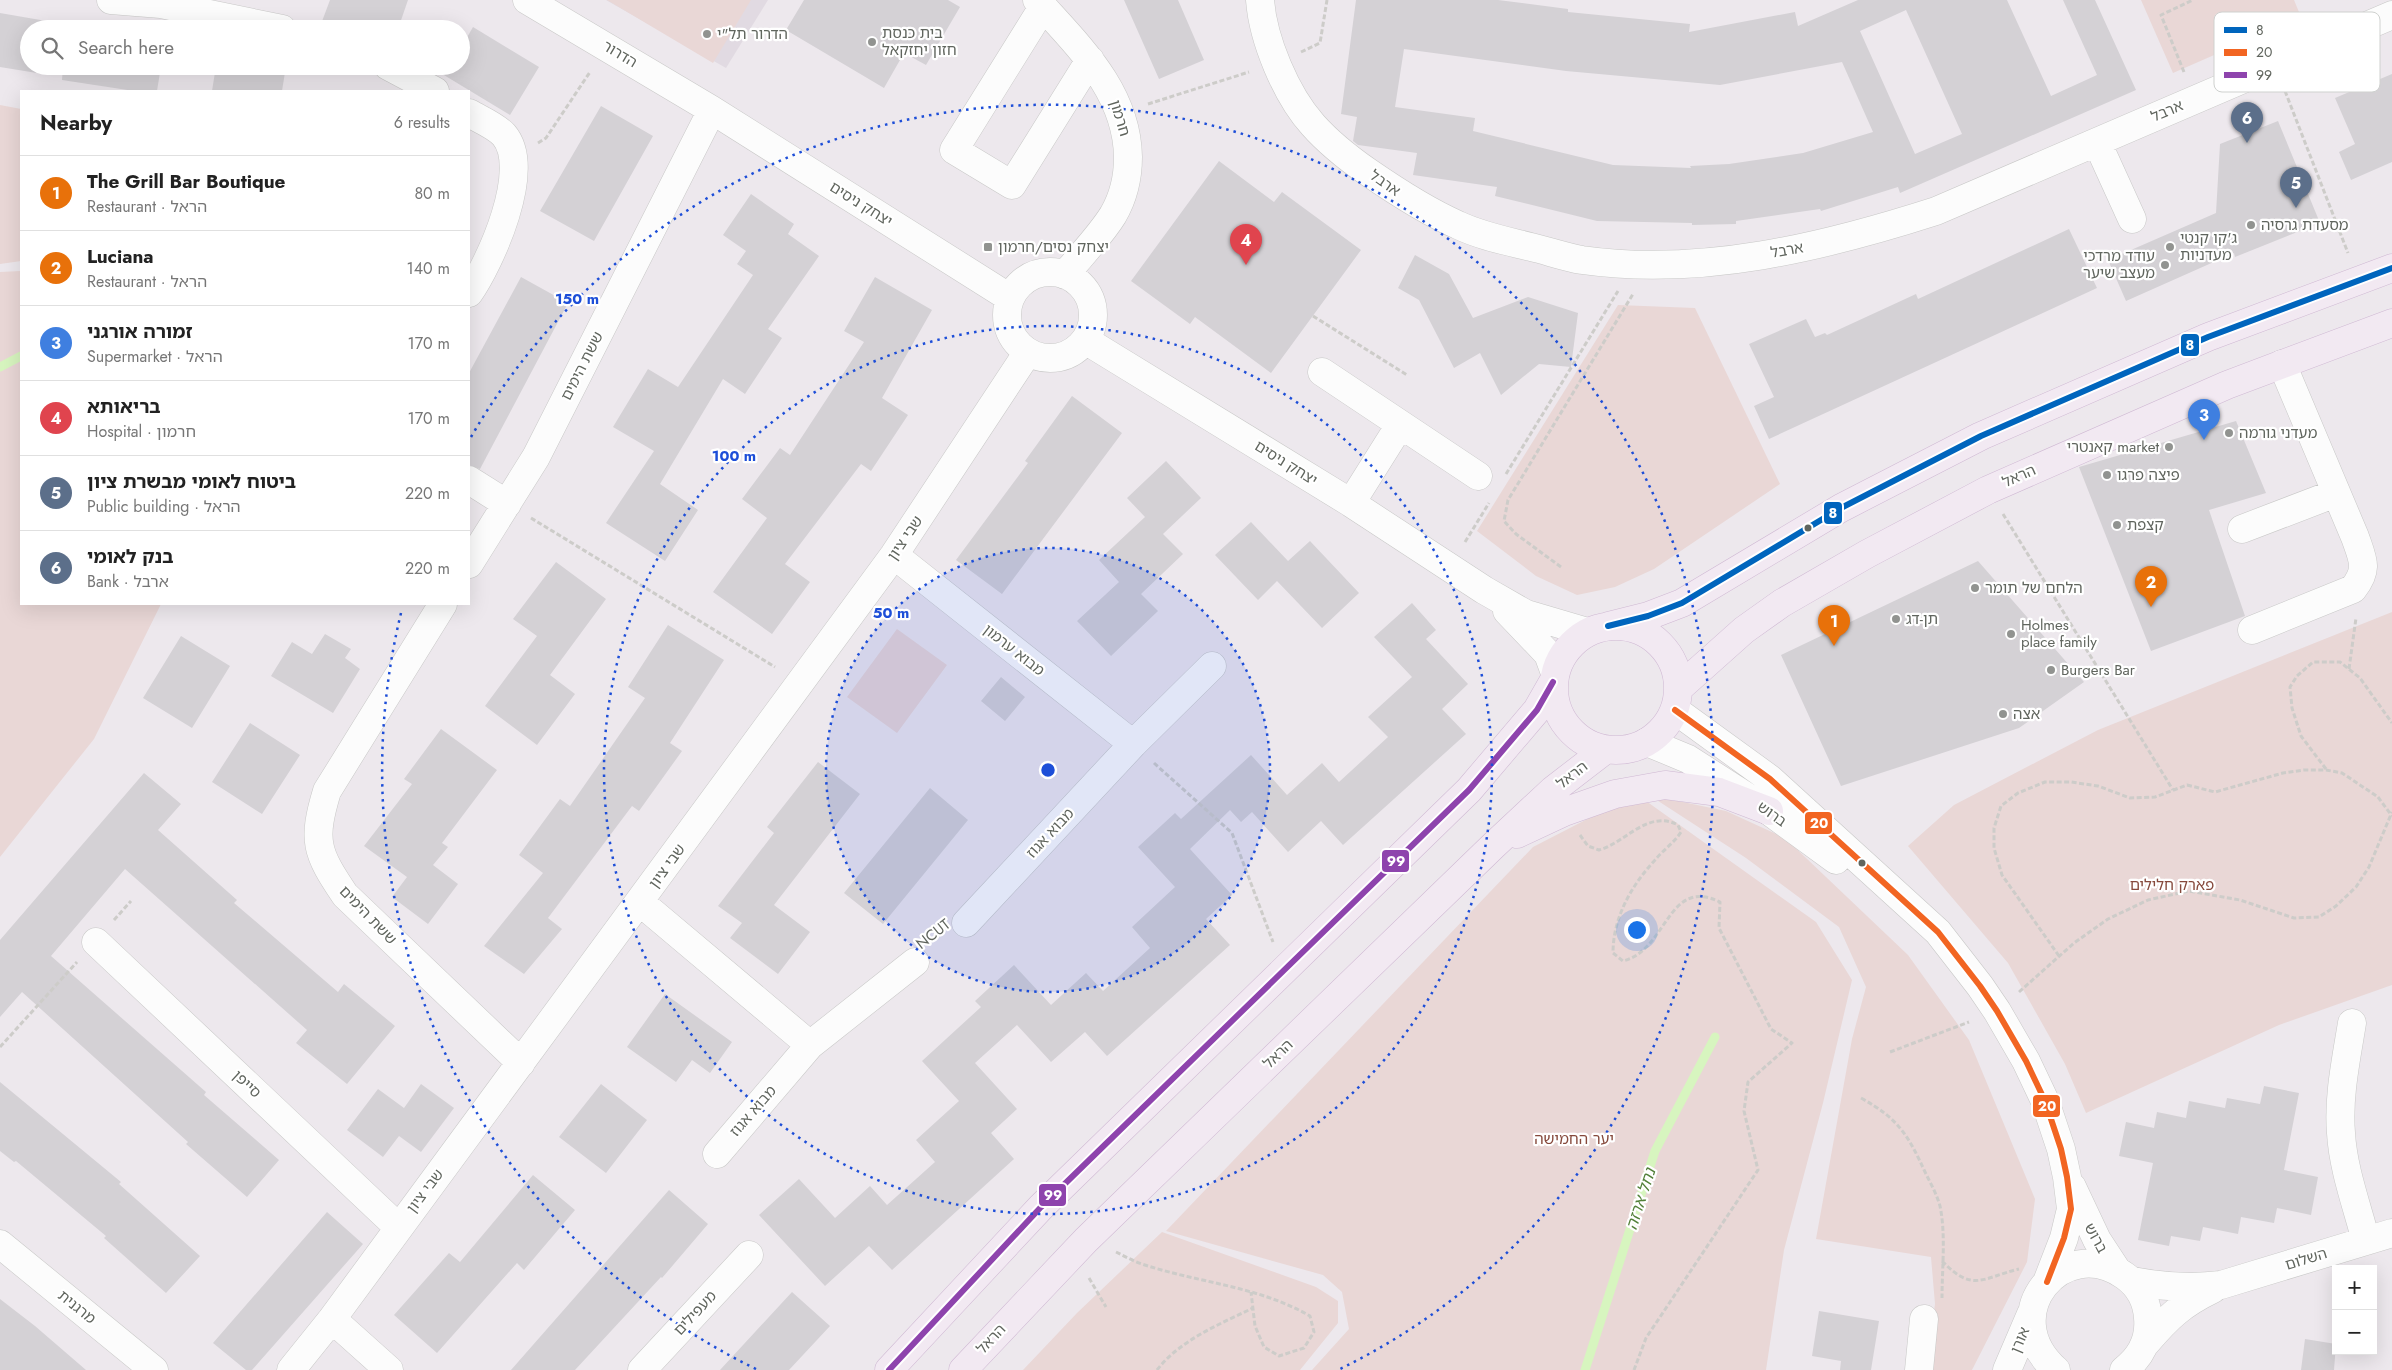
<!DOCTYPE html>
<meta charset="utf-8">
<style>
body{margin:0;font-family:Jost,"Noto Sans Hebrew",sans-serif;background:#f6f6f6;color:#222}
.controls{position:absolute;right:15px;bottom:15px;display:grid;overflow:hidden;border-radius:0px;box-shadow:0 5px 20px #0002}
.controls button{width:45px;height:45px;display:grid;place-items:center;padding:0;border:0;border-bottom:1px solid #e0e0e0;background:#fff;color:#222;font:25px sans-serif}
.you{position:absolute;left:1636px;top:929px;width:18px;height:18px;margin:-12px;border:4px solid #fff;border-radius:50%;background:#1a73e8;box-shadow:0 0 0 8px #1a73e833}
.badge{display:grid;place-items:center;width:32px;height:32px;border-radius:50%;background:#111827;color:#fff;font-size:16px;font-weight:700}
.pin{position:absolute;translate:-50% -41px;filter:drop-shadow(0 1px 2px #0008)}
.pin::after{content:'';position:absolute;top:26px;width:18px;height:15px;background:inherit;clip-path:polygon(0 0,100% 0,50% 100%)}
.list{margin:0;padding:0;list-style:none}
h2{display:flex;justify-content:space-between;align-items:center;height:65px;margin:0;padding:0 20px;font-size:21px}
h2 small{font-size:16px;font-weight:400;color:#767676}
.list li{display:grid;grid-template-columns:32px 1fr auto;gap:15px;align-items:center;box-sizing:border-box;height:75px;padding:0 20px;border-top:1px solid #e0e0e0}
.list b{display:block;font-size:19px;white-space:nowrap}
.list p{margin:0;font-size:16px;white-space:nowrap;color:#767676}
.list em{font-size:16px;font-style:normal;color:#767676}
.icon{flex:none;width:28px;height:28px;fill:none;stroke:currentColor;stroke-width:2;stroke-linecap:round;stroke-linejoin:round}
.map{position:relative;flex:none;width:2392px;height:1370px;overflow:hidden}
.search{position:absolute;background:#fff;box-shadow:0 5px 20px #0002;left:20px;top:20px;width:450px;height:55px;display:flex;align-items:center;gap:12px;box-sizing:border-box;padding:0 18px;border-radius:28px;color:#767676;font-size:19px}
.panel{position:absolute;background:#fff;box-shadow:0 5px 20px #0002;left:20px;top:90px;width:450px;height:515px;border-radius:0px}
.map>svg:first-child{display:block}
.education{fill:#e1dae2}
.green{fill:#e9d7d6}
.lines{fill:none;stroke-linecap:round;stroke-linejoin:round}
.stream{stroke:#d7f5bf;stroke-width:9}
.building{fill:#d4d1d5;fill-rule:evenodd}
.minor-casing{stroke:#c8c8c7;stroke-width:29}
.major-casing{stroke:#cfb8d3;stroke-width:29}
.path{stroke:#cdccc9;stroke-width:3;stroke-dasharray:5 2.5;stroke-linecap:butt}
.minor{stroke:#fcfcfc;stroke-width:28}
.major{stroke:#f2e9f2;stroke-width:28}
.path-bridge{stroke:#cdccc9;stroke-width:3;stroke-dasharray:5 2.5;stroke-linecap:butt}
.bus-1-casing{stroke:#fff;stroke-width:10}
.bus-2-casing{stroke:#fff;stroke-width:10}
.bus-3-casing{stroke:#fff;stroke-width:10}
.bus-1{stroke:#0065bd;stroke-width:6}
.bus-2{stroke:#f26522;stroke-width:6}
.bus-3{stroke:#8e44ad;stroke-width:6}
.ring{fill:none;stroke:#1d4ed8;stroke-width:2.5;stroke-dasharray:2.5 5}
.poi-dot{fill:#919390;stroke:#fff;stroke-width:2}
.bus-dot{fill:#60655e;stroke:#fff;stroke-width:2}
.labels{text-anchor:middle;stroke-width:4.5;stroke-linejoin:round;paint-order:stroke}
.poi-label{font-size:15px;fill:#60655e;stroke:#fff;text-anchor:start}
.street-label{font-size:15px;fill:#60655e;stroke:#fff}
.park-label{font-size:15px;fill:#86493c;stroke:#fff}
.water-label{font-size:16px;font-style:italic;fill:#528039;stroke:#fff}
.key{fill:#fff;stroke:#cfd1cf;stroke-width:1}
.key-label{font-size:14px;fill:#60655e}
.centre{fill:#1d4ed8;stroke:#fff;stroke-width:2.5}
.ring-label{font-size:15px;text-anchor:middle;font-weight:bold;fill:#1d4ed8;stroke:#fff;stroke-width:4.5;stroke-linejoin:round;paint-order:stroke}
.line-badge{stroke:#fff;stroke-width:2}
.badge-label{font-size:14px;text-anchor:middle;font-weight:bold;fill:#fff}
</style>
<div class="map">
<svg width="2392" height="1370" viewBox="0 0 2392 1370">
<rect width="100%" height="100%" fill="#ede8ed"/>
<path class="education" d="M606,0h162l-42,68z"/>
<path class="green" d="M607,0h144l-38,63z
M2141,0h153l7,17 -128,56z
M0,105l21,4v152l-21,3z
M21,271v333h140l-67,135 -94,118v-585z
M1618,305l77,3 85,176 -126,85 -39,18 -38,8 -41,-19 -59,-45z
M2392,612v373l-113,40 -193,88 -21,-49 -57,-101 -100,-117 46,-41 144,-75z
M897,629l50,36 -50,68 -50,-36z
M1649,795l77,16 59,27 123,117 61,85 66,159 -8,63 -55,108h-44l-1,-10 8,-56 -4,-47 -115,-18 36,-200 14,-52 -27,-60 -93,-69z
M1646,801l170,121 36,58 -29,123 -39,147 -18,120h-454l37,-41 -7,-37 -19,-17 -157,-44 367,-384 68,-35z
M1162,1232l154,55 22,14v22l-38,47h-277l54,-57z"/>
<g class="lines">
<path class="stream" d="M0,367l21,-11
M1585,1370l70,-219 60,-114"/>
</g>
<path class="building" d="M330,0h78l-10,29h-63l-14,-5z
M804,0h144l12,7 -34,58 -22,-12 -20,35 -98,-58z
M1124,0h54l26,60 -45,19z
M1356,0h142l70,9v3l122,12 -1,8 106,-20 3,14 60,-26h149l44,96 46,-21 -34,-75h32l41,90 -236,103 -2,-6 -77,24 -1,-2 -84,12v3l-44,1v-2l-95,-2 -102,-25 2,-9 -84,-12 4,-22 -59,-8 -5,-4 4,-24 -16,-3zM1906,10l56,124 -47,20 -55,-123zM1404,49l162,22 154,14 122,-23 31,70 -70,21 -74,11 -39,2 1,2 -78,-3 -140,-34 2,-13 -80,-11z
M0,13l52,9 -1,7h-22v37h16l-2,8 -43,-7z
M473,27l66,40 -29,48 -81,-49h32v-18z
M63,66h98l-4,25h-23l-72,-11z
M216,66h70l-4,25h-70z
M2392,74v88l-41,18 -12,-28 16,-8 -20,-46z
M601,106l52,30 -59,105 -54,-30z
M2278,121l42,102 -85,34 -1,-4 -108,48 -18,-41 108,-47 4,-69z
M1219,161l55,41 8,-10 79,58 -90,123 -76,-56 -5,7 -59,-43z
M751,194l43,30 -6,10 31,22 -51,73 14,9 -37,56 -22,-15 -63,105 38,26 -33,51 -59,-38 48,-72 -41,-24 35,-58 30,18 75,-112 -16,-11 9,-13 -23,-16z
M2069,229l28,59 -328,151 -15,-33 20,-9 -25,-53 57,-25 9,18 10,-4 2,2 89,-41 2,5z
M1415,255l34,19 24,44 55,-21 50,16 -7,54 -32,-3 -38,31 -21,-42 -26,15 -35,-68 -21,-12z
M521,277l47,26 -88,166 -11,-4v-92z
M875,277l57,33 -50,88 26,17 -37,56 -10,-7 -76,100 25,18 -38,52 -59,-42 54,-74 -25,-19 38,-51 10,7 74,-113 -20,-11z
M1072,396l50,37 -120,161 -46,-34 72,-97 -3,-2z
M2236,421l30,72 -57,17 36,106 -94,35 -72,-184z
M1166,461l35,37 -38,36 20,20 -42,40 17,17 -47,45 -34,-35 42,-39 -20,-22 46,-43 -18,-19z
M1251,522l37,39 22,-20 49,52 -37,35 -45,-47 -19,19 -43,-45z
M1978,561l106,121 -65,46 -178,58 -60,-131z
M556,562l50,37 -56,76 25,19 -38,51 -52,-39 52,-70 -24,-17z
M1412,603l24,27 -10,9 42,45 -26,25 24,25 -123,111 -22,-24 -33,31 -36,-40 -11,10 -11,-12 -40,39 42,46 -26,24 24,26 -123,111 -22,-24 -34,30 -34,-37 -42,38 42,46 -26,24 23,26 -122,111 -23,-24 -44,40 -66,-71 40,-36 36,39 35,-32 17,19 48,-43 -19,-22 43,-39 -37,-40 59,-54 -6,-6 39,-36 37,40 35,-32 17,18 47,-43 -18,-21 43,-40 -37,-40 37,-34 6,6 70,-64 36,40 35,-32 17,19 49,-45 -20,-20 44,-40 -38,-40z
M668,625l56,35 -54,83 12,8 -43,60 -7,-5 -84,112 14,11 -38,45 -40,-28 59,-73 -24,-18 41,-56 10,7 75,-108 -17,-11z
M325,634l26,15 -6,9 15,11 -27,44 -62,-37 21,-34 20,12z
M181,636l49,30 -38,62 -49,-30z
M1001,677l24,20 -20,24 -24,-20z
M250,723l50,32 -38,59 -50,-32z
M441,729l56,41 -55,73 6,4 -15,18 25,19 -30,40 -36,-27 15,-20 -43,-31 48,-62 -8,-5z
M818,762l42,32 -86,111 36,27 -32,42 -48,-36 12,-15 -24,-17 56,-73 -7,-6z
M144,773l37,31 -23,26 79,70 -3,3 104,89 6,-8 51,42 -48,58 -51,-41 11,-13 -182,-161 -74,87 155,136 -2,3 75,65 -32,37 -61,-53 2,-2 -166,-150 -22,25v-77z
M930,788l38,32 -85,104 -39,-31z
M665,994l67,48 -22,31 -18,-13 -16,22 -49,-35z
M0,1082l121,100 -2,2 81,72 -34,37 -62,-55 2,-2 -90,-75 -2,1 -14,-11z
M421,1084l33,24 -33,44 -22,-16 -16,21 -36,-27 31,-41 26,19z
M601,1084l46,36 -41,53 -47,-36z
M2264,1086l35,7 -15,77 34,7 -7,38 -34,-7 -3,15 -33,-6 -3,17 -35,-7 -3,14 -29,-5 -2,10 -31,-6 15,-77 -34,-7 7,-34 28,6 3,-16 29,6 3,-17 36,7 2,-10 33,6z
M533,1175l42,35 -51,60 -7,-7 -80,90 -43,-38 55,-62 11,9z
M669,1190l39,34 -46,54 -1,-1 -86,93h-64z
M327,1212l36,32 -111,126h-6l-33,-27z
M792,1292l38,34 -41,44h-69z
M0,1299l35,27 51,44h-86z
M1819,1311l60,10 -8,49h-31l1,-9 -29,-5z
M2305,1339l31,5 -2,26h-33z"/>
<g class="lines">
<g class="minor-casing">
<path id="minor" d="M111,0l50,4 121,25
M527,0l185,110 298,188
M1037,0c41,46 90,91 91,157 0,20 -5,41 -15,58 -13,21 -33,41 -48,60
M1260,0c3,40 26,95 53,125 16,18 35,33 55,47 29,20 58,39 90,53 23,11 49,16 73,22 17,4 34,10 51,13 119,17 242,-13 354,-49l456,-196
M1043,7l-89,143 58,35 78,-125
M388,66l47,25
M469,113c10,6 27,13 35,22 29,34 -14,128 -35,158
M2097,142l35,77
M1007 315a43 43 0 1 1 86 0a43 43 0 1 1-86 0Z
M1085,340l266,163 133,87 42,24 61,18
M1322,372l156,104
M469,480l38,24
M1351,503l49,-78
M2242,529l94,-36
M894,555l239,189
M469,564l67,-107 176,-347
M443,604l-116,187c-15,50 -11,61 18,104l176,168
M1507,611l41,43 7,19
M2252,630l101,-41c16,-20 10,-29 2,-52l-73,-173
M1675,710l95,69 168,153 42,54 17,25 29,50 19,40 16,48 6,28 4,32 -7,29 -17,44
M1647,742l41,17 81,52 67,49
M640,902l170,143
M966,923l167,-179 79,-78
M96,942l302,285
M2352,1023c-6,37 -14,74 -11,110 2,36 16,73 25,108
M717,1154l93,-109 105,-83
M2072,1187l25,53 19,29
M0,1244l154,126
M2132,1281c31,6 58,8 89,4l171,-52
M332,1319l57,51
M2146,1343c22,-26 36,-39 67,-54
M291,1370l41,-51 562,-764 134,-203
M642,1370l107,-115
M1919,1370l5,-51
M2007,1370l24,-56
M2056,1370c-62,-55 7,-138 69,-94 14,10 22,25 23,42 2,21 -7,39 -24,52"/>
</g>
<g class="major-casing">
<path id="major" d="M1554 688a62 62 0 1 1 124 0a62 62 0 1 1-124 0Z
M1608,626l40,-10 34,-13 159,-95 140,-72 227,-99 184,-69
M1679,688l65,-58 38,-27 85,-49 121,-64 239,-105 165,-62
M1517,834l47,-22 51,-18 50,-9 54,7 50,19
M889,1370l152,-163 428,-417 68,-80 16,-28
M963,1370l123,-130 407,-394 60,-56 52,-40"/>
</g>
<path class="path" d="M1301,52l19,-9 7,-43
M2184,72l-23,-57 32,-15
M2285,91l63,162
M1148,104l101,-32
M538,143l8,-5 44,-66
M1313,316l94,59
M1506,474l112,-183
M2003,514l170,276
M531,518l244,149
M1465,542l24,-39
M1561,567l-45,-33 -12,-13 4,-21 125,-206
M2349,669l7,-51
M1154,763l78,70 41,109
M2326,769l-25,-33 -9,-28 -2,-21 7,-11 16,-14h27l20,16 32,45
M1580,835l8,11 11,4c26,-7 49,-41 79,-25l3,7c-7,11 -18,18 -26,28 -24,26 -42,58 -42,93l10,8c45,-11 44,-85 97,-59l-1,26 52,101 21,14 -44,39 -4,29 14,59 -112,168 -12,32
M114,920l17,-19
M2059,956l-57,-81 -8,-27v-20l7,-22 17,-13 27,-11h26l27,4 32,12 25,-1 32,-12 28,7 68,-19 21,-3h22l16,3 36,24
M2019,992l55,-49 34,-24 40,-19 41,-9 51,9 54,18 25,-1 17,-11 20,-19 13,-20 23,-55
M0,1047l77,-85
M1890,1052l79,-30
M1861,1098c38,21 47,37 65,76 5,10 11,21 14,32 6,29 2,62 2,92
M1116,1252c10,5 21,11 32,14 54,17 112,21 162,50l4,16 -10,16 -25,8 -15,-9 -9,-21 -4,-34
M1942,1261c31,32 40,17 77,8
M1089,1278l17,29
M1157,1370c23,-30 63,-46 96,-62"/>
<use href="#minor" class="minor"/>
<use href="#major" class="major"/>
<path class="path-bridge" d="M2378,797l14,19"/>
<g class="bus-1-casing">
<path id="bus-1" d="M1608,626l40,-10 34,-13 159,-95 140,-72 227,-99 184,-69"/>
</g>
<g class="bus-2-casing">
<path id="bus-2" d="M1675,710l95,69 168,153 42,54 17,25 29,50 19,40 16,48 6,28 4,32 -7,29 -17,44"/>
</g>
<g class="bus-3-casing">
<path id="bus-3" d="M889,1370l152,-163 428,-417 68,-80 16,-28"/>
</g>
<use href="#bus-1" class="bus-1"/>
<use href="#bus-2" class="bus-2"/>
<use href="#bus-3" class="bus-3"/>
</g>
<circle cx="1048" cy="770" r="222" fill="#1d4ed8" fill-opacity=".12"/>
<g class="ring">
<circle cx="1048" cy="770" r="222"/>
<circle cx="1048" cy="770" r="444"/>
<path d="M756 1369A666 666 0 0 1 402 609M471 437A666 666 0 1 1 1340 1369"/>
</g>
<g class="poi-dot">
<circle cx="707" cy="34" r="5"/>
<circle cx="872" cy="42" r="5"/>
<circle cx="2251" cy="225" r="5"/>
<rect x="983" y="242" width="10" height="10" rx="2.5"/>
<circle cx="2170" cy="247" r="5"/>
<circle cx="2165" cy="265" r="5"/>
<circle cx="2229" cy="433" r="5"/>
<circle cx="2169" cy="447" r="5"/>
<circle cx="2107" cy="475" r="5"/>
<circle cx="2117" cy="525" r="5"/>
<circle cx="1975" cy="588" r="5"/>
<circle cx="1896" cy="619" r="5"/>
<circle cx="2011" cy="634" r="5"/>
<circle cx="2051" cy="670" r="5"/>
<circle cx="2003" cy="714" r="5"/>
</g>
<g class="bus-dot">
<circle cx="1808" cy="528" r="4.5"/>
<circle cx="1862" cy="863" r="4.5"/>
</g>
<g class="labels">
<g class="poi-label">
<text x="882" y="38">בית כנסת<tspan x="882" dy="17">חזון יחזקאל</tspan></text>
<text x="717" y="39">הדרור תל"י</text>
<text x="2261" y="230">מסעדת גרסיה</text>
<text x="2180" y="243">ג'קו קנטי<tspan x="2180" dy="17">מעדניות</tspan></text>
<text x="998" y="252">יצחק נסים/חרמון</text>
<text x="2155" y="261" text-anchor="end">עודד מרדכי<tspan x="2155" dy="17">מעצב שיער</tspan></text>
<text x="2239" y="438">מעדני גורמה</text>
<text x="2159" y="452" text-anchor="end">קאנטרי market</text>
<text x="2117" y="480">פיצה פרגו</text>
<text x="2127" y="530">קצפת</text>
<text x="1985" y="593">הלחם של תומר</text>
<text x="1906" y="624">תן-דג</text>
<text x="2021" y="630">Holmes<tspan x="2021" dy="17">place family</tspan></text>
<text x="2061" y="675">Burgers Bar</text>
<text x="2013" y="719">אצה</text>
</g>
<g class="street-label">
<text transform="translate(620 54) rotate(31)" y="5">הדרור</text>
<text transform="translate(2167 111) rotate(-23)" y="5">ארבל</text>
<text transform="translate(1120 118) rotate(73)" y="5">חרמון</text>
<text transform="translate(1385 183) rotate(35)" y="5">ארבל</text>
<text transform="translate(861 204) rotate(32)" y="5">יצחק ניסים</text>
<text transform="translate(1787 250) rotate(-10)" y="5">ארבל</text>
<text transform="translate(582 366) rotate(-63)" y="5">ששת הימים</text>
<text transform="translate(1286 463) rotate(32)" y="5">יצחק ניסים</text>
<text transform="translate(2019 476) rotate(-24)" y="5">הראל</text>
<text transform="translate(905 538) rotate(-56)" y="5">שבי ציון</text>
<text transform="translate(1014 650) rotate(38)" y="5">מבוא ערמון</text>
<text transform="translate(1572 775) rotate(-38)" y="5">הראל</text>
<text transform="translate(1772 814) rotate(35)" y="5">ברוש</text>
<text transform="translate(1050 833) rotate(-47)" y="5">מבוא אגוז</text>
<text transform="translate(667 866) rotate(-54)" y="5">שבי ציון</text>
<text transform="translate(368 915) rotate(46)" y="5">ששת הימים</text>
<text transform="translate(933 934) rotate(-38)" y="5">NCUT</text>
<text transform="translate(1278 1054) rotate(-44)" y="5">הראל</text>
<text transform="translate(247 1084) rotate(43)" y="5">סייפן</text>
<text transform="translate(753 1111) rotate(-49)" y="5">מבוא אגוז</text>
<text transform="translate(425 1191) rotate(-53)" y="5">שבי ציון</text>
<text transform="translate(2096 1238) rotate(61)" y="5">ברוש</text>
<text transform="translate(2306 1259) rotate(-17)" y="5">השלום</text>
<text transform="translate(77 1307) rotate(39)" y="5">מרגנית</text>
<text transform="translate(695 1313) rotate(-47)" y="5">מעפילים</text>
<text transform="translate(991 1339) rotate(-47)" y="5">הראל</text>
<text transform="translate(2020 1340) rotate(-67)" y="5">אורן</text>
</g>
<g class="park-label">
<text x="2172" y="890">פארק חלילים</text>
<text x="1574" y="1144">יער החמישה</text>
</g>
<g class="water-label">
<text transform="translate(1640 1199) rotate(-72)" y="6">נחל ארזה</text>
</g>
</g>
<rect x="2214" y="12" width="166" height="80" rx="8" class="key"/>
<rect x="2224" y="27" width="23" height="6" fill="#0065bd"/>
<rect x="2224" y="49" width="23" height="7" fill="#f26522"/>
<rect x="2224" y="72" width="23" height="6" fill="#8e44ad"/>
<g class="key-label">
<text x="2256" y="35">8</text>
<text x="2256" y="57">20</text>
<text x="2256" y="80">99</text>
</g>
<circle cx="1048" cy="770" r="8" class="centre"/>
<g class="ring-label">
<text x="577" y="304">150 m</text>
<text x="734" y="461">100 m</text>
<text x="891" y="618">50 m</text>
</g>
<g class="line-badge">
<rect x="2180" y="333" width="20" height="24" rx="5" fill="#0065bd"/>
<rect x="1823" y="501" width="20" height="24" rx="5" fill="#0065bd"/>
<rect x="1804" y="811" width="29" height="24" rx="5" fill="#f26522"/>
<rect x="1381" y="849" width="29" height="24" rx="5" fill="#8e44ad"/>
<rect x="2032" y="1094" width="29" height="24" rx="5" fill="#f26522"/>
<rect x="1038" y="1183" width="29" height="24" rx="5" fill="#8e44ad"/>
</g>
<g class="badge-label">
<text x="2190" y="350">8</text>
<text x="1833" y="518">8</text>
<text x="1819" y="828">20</text>
<text x="1396" y="866">99</text>
<text x="2047" y="1111">20</text>
<text x="1053" y="1200">99</text>
</g>
</svg>
<div class="controls">
<button>+</button>
<button>−</button>
</div>
<div class="you"></div>
<div class="pin badge" style="left:1834px;top:646px;background:#e8710a">1</div>
<div class="pin badge" style="left:2151px;top:607px;background:#e8710a">2</div>
<div class="pin badge" style="left:2204px;top:440px;background:#3f7fe0">3</div>
<div class="pin badge" style="left:1246px;top:265px;background:#e0444e">4</div>
<div class="pin badge" style="left:2296px;top:208px;background:#5c6f8a">5</div>
<div class="pin badge" style="left:2247px;top:143px;background:#5c6f8a">6</div>
<div class="search"><svg class="icon" aria-label="search" viewBox="0 0 24 24"><circle cx="10" cy="10" r="6"/><path d="M15 15l6 6"/></svg>Search here</div>
<section class="panel">
<h2>Nearby<small>6 results</small></h2>
<ul class="list">
<li><span class="badge" style="background:#e8710a">1</span><div><b>The Grill Bar Boutique</b><p>Restaurant · הראל</p></div><em>80 m</em></li>
<li><span class="badge" style="background:#e8710a">2</span><div><b>Luciana</b><p>Restaurant · הראל</p></div><em>140 m</em></li>
<li><span class="badge" style="background:#3f7fe0">3</span><div><b>זמורה אורגני</b><p>Supermarket · הראל</p></div><em>170 m</em></li>
<li><span class="badge" style="background:#e0444e">4</span><div><b>בריאותא</b><p>Hospital · חרמון</p></div><em>170 m</em></li>
<li><span class="badge" style="background:#5c6f8a">5</span><div><b>ביטוח לאומי מבשרת ציון</b><p>Public building · הראל</p></div><em>220 m</em></li>
<li><span class="badge" style="background:#5c6f8a">6</span><div><b>בנק לאומי</b><p>Bank · ארבל</p></div><em>220 m</em></li>
</ul>
</section>
</div>
